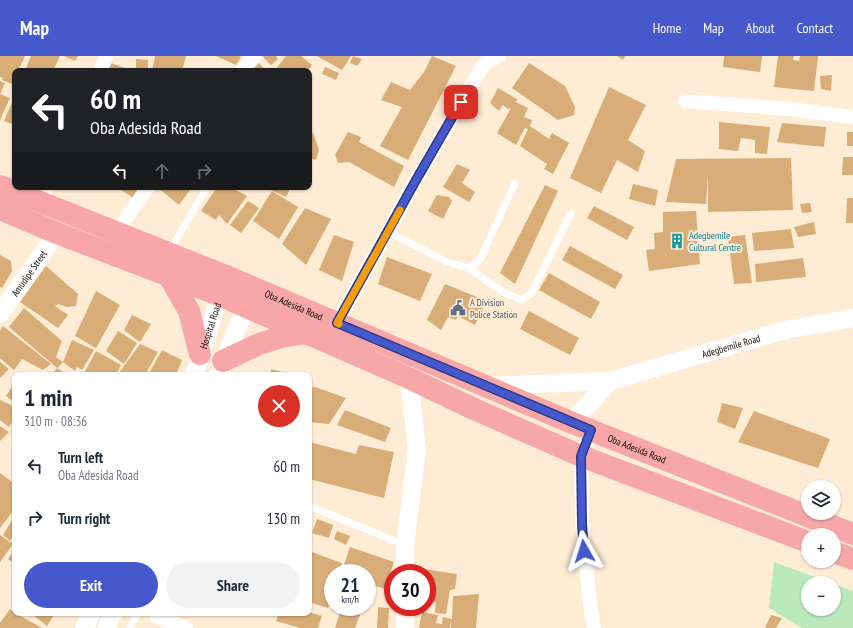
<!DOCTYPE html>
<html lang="en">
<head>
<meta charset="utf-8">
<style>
	body { margin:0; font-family:"PT Sans Narrow",sans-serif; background:#f2f2f3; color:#1f2937; height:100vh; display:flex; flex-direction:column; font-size:15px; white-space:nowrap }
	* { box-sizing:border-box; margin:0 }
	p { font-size:13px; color:#747a83 }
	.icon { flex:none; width:22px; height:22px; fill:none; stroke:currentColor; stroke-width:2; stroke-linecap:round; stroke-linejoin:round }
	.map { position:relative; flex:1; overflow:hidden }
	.sheet { position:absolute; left:12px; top:316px; width:300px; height:244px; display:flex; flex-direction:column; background:#fff; border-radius:8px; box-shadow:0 1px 3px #0004 }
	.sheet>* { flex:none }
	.guide { position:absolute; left:12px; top:12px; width:300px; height:122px; border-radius:8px; box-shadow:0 1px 3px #0004; background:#202124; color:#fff; overflow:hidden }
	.fabs { position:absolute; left:801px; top:424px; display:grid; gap:8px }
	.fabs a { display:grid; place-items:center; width:40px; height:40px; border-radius:50%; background:#fff; box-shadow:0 1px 3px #0004; font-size:20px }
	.speed { position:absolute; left:324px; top:508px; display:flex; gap:8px; font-size:20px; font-weight:700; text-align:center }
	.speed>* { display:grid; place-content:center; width:52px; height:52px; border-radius:50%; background:#fff; box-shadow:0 1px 3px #0004; line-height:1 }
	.speed small { font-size:10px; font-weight:400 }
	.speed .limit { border:6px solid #d22; background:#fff; color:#111 }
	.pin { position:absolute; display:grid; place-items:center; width:34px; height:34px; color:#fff; margin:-17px; border-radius:8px; box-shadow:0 2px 6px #0006 }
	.me { position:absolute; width:44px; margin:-22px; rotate:354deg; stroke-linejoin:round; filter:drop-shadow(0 0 3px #0008) }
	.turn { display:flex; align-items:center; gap:14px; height:84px; padding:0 12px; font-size:18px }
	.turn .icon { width:52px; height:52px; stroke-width:2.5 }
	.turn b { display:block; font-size:28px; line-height:34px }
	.lanes { display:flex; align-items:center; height:38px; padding:0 12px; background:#0003; justify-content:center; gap:20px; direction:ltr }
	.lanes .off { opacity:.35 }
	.round { display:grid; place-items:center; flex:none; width:42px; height:42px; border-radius:21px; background:#f2f2f3 }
	.head { display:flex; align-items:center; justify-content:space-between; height:68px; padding:0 12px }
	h1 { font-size:24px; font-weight:600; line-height:30px }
	.button { display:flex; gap:8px; margin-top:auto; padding:8px 12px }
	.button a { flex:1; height:46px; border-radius:24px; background:#4559cd; color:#fff; font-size:16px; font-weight:600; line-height:46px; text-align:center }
	.button a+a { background:#f2f2f3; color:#1f2937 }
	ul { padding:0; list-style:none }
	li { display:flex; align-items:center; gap:12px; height:52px; padding:0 12px }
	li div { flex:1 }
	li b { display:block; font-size:15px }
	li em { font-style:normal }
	header { display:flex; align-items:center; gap:24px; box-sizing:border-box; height:56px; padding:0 20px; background:#4559cd; color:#fff }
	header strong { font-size:19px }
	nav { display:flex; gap:22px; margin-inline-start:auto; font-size:14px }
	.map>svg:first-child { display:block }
</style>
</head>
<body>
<header>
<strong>Map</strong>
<nav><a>Home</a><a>Map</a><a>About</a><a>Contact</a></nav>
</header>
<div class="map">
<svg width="853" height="572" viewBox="0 0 853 572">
	<rect width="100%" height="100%" fill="#ffecd5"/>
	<path fill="#baeabc" d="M774 506 831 527H808V553H834V528L853 535V572H802L769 552Z"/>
	<path fill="#d8ad78" d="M0 0H25L18 15H15V21L12 28 2 24 3 22 0 21Z
		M31 0H60L53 15H25Z
		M64 0H78L75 5Z
		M155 0H186L182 15H152Z
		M216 0H239L241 1 236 9Z
		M264 0H276L278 3 271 9 263 1Z
		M286 0H301L312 9 308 15H277L275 14Z
		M317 0H351L342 14Z
		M353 0 362 3 357 10 350 7Z
		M432 0 456 10 408 104 380 90 402 51 381 44 391 26 410 34 424 16Z
		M617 0H625L623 4Z
		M724 0H762L760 16 723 11Z
		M778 0H794L793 4 799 5 800 0H818L814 35 774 31Z
		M136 3 148 4V13H136Z
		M111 7 134 15H108Z
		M259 7 265 14 263 15H255L253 13Z
		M529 7 565 30 575 51 574 59 558 64 512 32Z
		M325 11 339 17 336 24 322 18Z
		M832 19 831 35 821 33 820 20Z
		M0 25 5 27 0 38 10 42 0 64Z
		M609 31 646 49 628 84 645 95 638 116 617 104 601 137 570 122Z
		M498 32 517 43 516 46 528 52 524 61 532 64 530 70 549 83 552 77 569 87 553 118 544 113 547 108 520 90 528 73 525 72 516 89 497 77 511 52 508 53 503 49 499 55 490 47Z
		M15 39V69L4 65Z
		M719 66 770 71 767 98 755 97V84L741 82 738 95 719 93Z
		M782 67 826 71 824 91 777 86Z
		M309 73 313 77 319 94 316 104 309 102Z
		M348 76 361 81 359 86 404 110 394 131 349 106 338 107 335 99Z
		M847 76H853V90H847Z
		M843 101H853V119H842Z
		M791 102 793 154 708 156V117L706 148 666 146 676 103Z
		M457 108 470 114 462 127 475 136 469 146 443 131Z
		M633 128 658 134 655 150 629 143Z
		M545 129 558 135 515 228 500 217Z
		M117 131H140L133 142Z
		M157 131H192L179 149Z
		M217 131H237L236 134 247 140 227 168 219 159 216 164 201 155Z
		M265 131H291L286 141Z
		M272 135 298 151 279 183 253 165Z
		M437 139 449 141 452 145 443 163 428 155Z
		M847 142H853V167H846Z
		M248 145 259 152 241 177 230 169Z
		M810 147 812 156 802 157 800 148Z
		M594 150 634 171 627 184 587 162Z
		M305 152 331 163 306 209 282 188Z
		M696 155 700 208 649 215 646 194 655 193 654 177 663 176V156Z
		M814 166 816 178 798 181 794 171Z
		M791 173 794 192 754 195 752 177Z
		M334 179 354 186 342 225 319 214Z
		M745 179 752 227 734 228 728 181Z
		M570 190 623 219 615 233 562 204Z
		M0 199 11 205 12 215 2 232 0 231Z
		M387 201 432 218 420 245 378 228Z
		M803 202 806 221 756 226 755 208Z
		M46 210 78 238 76 250 67 251 58 248 55 250 68 259 58 272 20 246Z
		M549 217 600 246 591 263 539 234Z
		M445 228 487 245 475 269 458 260 456 264 448 261 441 274 427 264Z
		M96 235 120 249 96 292 75 280Z
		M24 252 62 285 56 301 63 306 57 312 9 271Z
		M529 255 579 282 570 299 520 273Z
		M132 259 151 268 140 286 124 274Z
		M3 270 51 308 43 314 22 303 14 314 0 302V275Z
		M118 275 137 287 124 308 106 295Z
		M72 284 94 294 82 314 77 311 75 315 63 306Z
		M140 288 158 296 145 319H120L118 318Z
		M162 294 182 304 176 319H148Z
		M96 295 121 309 116 319H83Z
		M0 306 9 313 0 322Z
		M57 312 68 319H52Z
		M271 313 291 318V319H270Z
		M15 326V347L6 340Z
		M315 331 346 342 329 368 309 366V332Z
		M0 344 15 351V361L9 371 0 364Z
		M722 347 743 352 735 373 717 366Z
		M345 354 391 372 385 386 337 369Z
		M754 355 830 383 818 412 738 386Z
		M0 370 9 376 0 385Z
		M309 386 356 398 359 389 394 396 384 442 309 423Z
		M0 417 15 428V456L13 455 0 472Z
		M317 463 333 469 329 482 312 477Z
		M12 464 15 467V477L10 485 3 479Z
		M337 475 350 480 346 489 334 483Z
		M0 479 13 488 0 506Z
		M350 491 394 506 385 533 370 528 367 537V517H354L355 512 344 509Z
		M15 494V508L8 503Z
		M309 495 342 507 339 517H333V535L328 552 309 546Z
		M423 513 457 518 455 533 450 534 446 558 435 557 436 546 427 545V517H422Z
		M479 538 476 572H451V565L450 572H419L422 556 438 559 436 567 442 568 443 561 452 563 453 540Z
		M342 551H363L355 572H335Z
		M378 551 389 552 388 572H377Z
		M10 553 15 557 42 572H0V567Z
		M309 556 322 560 318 572H300L276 565 279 557H309Z
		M31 557H55L47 570Z
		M771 559 782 562 776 572H765Z"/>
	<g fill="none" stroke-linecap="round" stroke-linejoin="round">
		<path stroke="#fff" stroke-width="7" d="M388 176 447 206 468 212 480 204 515 127
			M169 196 207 131
			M468 212 503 236 521 244 531 238 571 157
			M309 450 405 489
			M130 572 138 557"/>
		<path stroke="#fff" stroke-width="14" d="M100 15 107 0
			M242 15 255 0
			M685 45 789 53 853 61
			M40 147 47 131
			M116 177 148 131
			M337 267 416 124 469 33 485 7 499 0
			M591 374 581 400 582 468 590 548 594 572
			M157 561 186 572"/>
		<g stroke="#fff" stroke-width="18">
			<path id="s1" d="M0 258 57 177"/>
			<path id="s2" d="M194 319 224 227"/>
			<path d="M218 319 251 238"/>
			<path id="s3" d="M488 330 610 325 785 274 853 262"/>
			<path d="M570 366 592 345 610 325"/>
			<path d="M405 517V489L417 394 409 322"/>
			<path d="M405 551V572"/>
			<path d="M84 572 92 557"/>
			<path d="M106 572 113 557"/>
		</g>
		<g stroke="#f7a7a8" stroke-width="22">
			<path id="s4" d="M0 130 226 220 570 366 853 478"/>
			<path d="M0 153 57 177 219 239 409 322 474 353 581 400 808 486"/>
			<path d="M169 220 189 255 200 298"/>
			<path d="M223 305 259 288 281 281 307 277"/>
			<path d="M834 496 853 503"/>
		</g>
	</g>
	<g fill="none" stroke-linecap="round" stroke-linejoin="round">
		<g stroke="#2d3a85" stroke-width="10">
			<path id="route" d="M461 46 416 124 337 267 591 374 581 400 582 468 584 495"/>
		</g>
		<use href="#route" stroke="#4559cd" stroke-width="7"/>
		<path stroke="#f59e0b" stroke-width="7" d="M339 268 337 267 400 154"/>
	</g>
	<defs>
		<g id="building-bare" transform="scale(1.2)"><path d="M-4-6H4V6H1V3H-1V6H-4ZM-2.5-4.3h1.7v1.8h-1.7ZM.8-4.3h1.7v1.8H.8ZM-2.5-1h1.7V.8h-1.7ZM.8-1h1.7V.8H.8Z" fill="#0f9aa8" stroke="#ffecd5" stroke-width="2.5" paint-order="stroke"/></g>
		<g id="civic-bare" transform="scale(1.2)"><path d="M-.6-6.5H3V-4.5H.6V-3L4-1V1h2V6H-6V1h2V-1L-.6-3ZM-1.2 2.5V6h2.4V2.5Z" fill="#5c6f8a" stroke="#ffecd5" stroke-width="2.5" paint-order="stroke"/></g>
	</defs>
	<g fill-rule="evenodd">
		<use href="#building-bare" x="677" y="185"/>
		<use href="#civic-bare" x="458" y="252"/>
	</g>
	<g text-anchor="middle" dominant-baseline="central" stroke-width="4" stroke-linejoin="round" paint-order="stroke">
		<g font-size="10" fill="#0d838f" stroke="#ffecd5" text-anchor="start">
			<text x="689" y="179">Adegbemile<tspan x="689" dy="12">Cultural Centre</tspan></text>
		</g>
		<g font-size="10" fill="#130c04" stroke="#ffecd5">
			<text stroke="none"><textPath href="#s1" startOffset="50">Amudipe Street</textPath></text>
			<text stroke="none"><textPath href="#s4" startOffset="317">Oba Adesida Road</textPath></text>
			<text stroke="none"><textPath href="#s2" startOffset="52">Hospital Road</textPath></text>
			<text stroke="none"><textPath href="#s3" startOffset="248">Adegbemile Road</textPath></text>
			<text stroke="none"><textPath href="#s4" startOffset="689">Oba Adesida Road</textPath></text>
		</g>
		<g font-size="10" fill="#4e5e75" stroke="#ffecd5" text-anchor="start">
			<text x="470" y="246">A Division<tspan x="470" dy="12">Police Station</tspan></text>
		</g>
	</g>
</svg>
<div class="fabs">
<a><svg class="icon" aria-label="layers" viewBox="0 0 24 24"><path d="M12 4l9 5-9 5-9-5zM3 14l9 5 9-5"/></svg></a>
<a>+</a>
<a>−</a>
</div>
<div class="speed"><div>21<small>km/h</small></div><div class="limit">30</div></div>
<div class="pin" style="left:461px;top:46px;background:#d93025"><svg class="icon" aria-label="arrive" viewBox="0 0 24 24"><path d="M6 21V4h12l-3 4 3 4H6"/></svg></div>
<svg class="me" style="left:584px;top:495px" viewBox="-20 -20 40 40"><path d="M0-17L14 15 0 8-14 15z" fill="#4559cd" stroke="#fff" stroke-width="4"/></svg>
<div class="guide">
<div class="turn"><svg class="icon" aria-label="left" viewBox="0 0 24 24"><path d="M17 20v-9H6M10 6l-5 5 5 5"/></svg><div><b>60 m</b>Oba Adesida Road</div></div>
<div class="lanes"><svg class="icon" aria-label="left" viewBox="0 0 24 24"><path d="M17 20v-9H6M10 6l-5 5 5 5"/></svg><svg class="icon off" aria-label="ahead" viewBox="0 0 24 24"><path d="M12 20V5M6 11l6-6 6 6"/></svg><svg class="icon off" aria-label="right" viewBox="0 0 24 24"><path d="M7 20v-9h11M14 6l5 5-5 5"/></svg></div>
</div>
<section class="sheet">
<div class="head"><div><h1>1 min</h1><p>310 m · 08:36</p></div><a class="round" style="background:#d93025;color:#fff"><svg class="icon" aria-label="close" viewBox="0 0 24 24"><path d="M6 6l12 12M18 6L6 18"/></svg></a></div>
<ul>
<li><svg class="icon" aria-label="left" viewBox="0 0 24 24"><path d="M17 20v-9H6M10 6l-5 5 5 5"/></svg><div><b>Turn left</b><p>Oba Adesida Road</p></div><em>60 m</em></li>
<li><svg class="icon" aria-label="right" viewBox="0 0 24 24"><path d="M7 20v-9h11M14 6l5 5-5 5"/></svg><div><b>Turn right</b></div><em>130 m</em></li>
</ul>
<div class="button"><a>Exit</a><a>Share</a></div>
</section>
</div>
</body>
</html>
